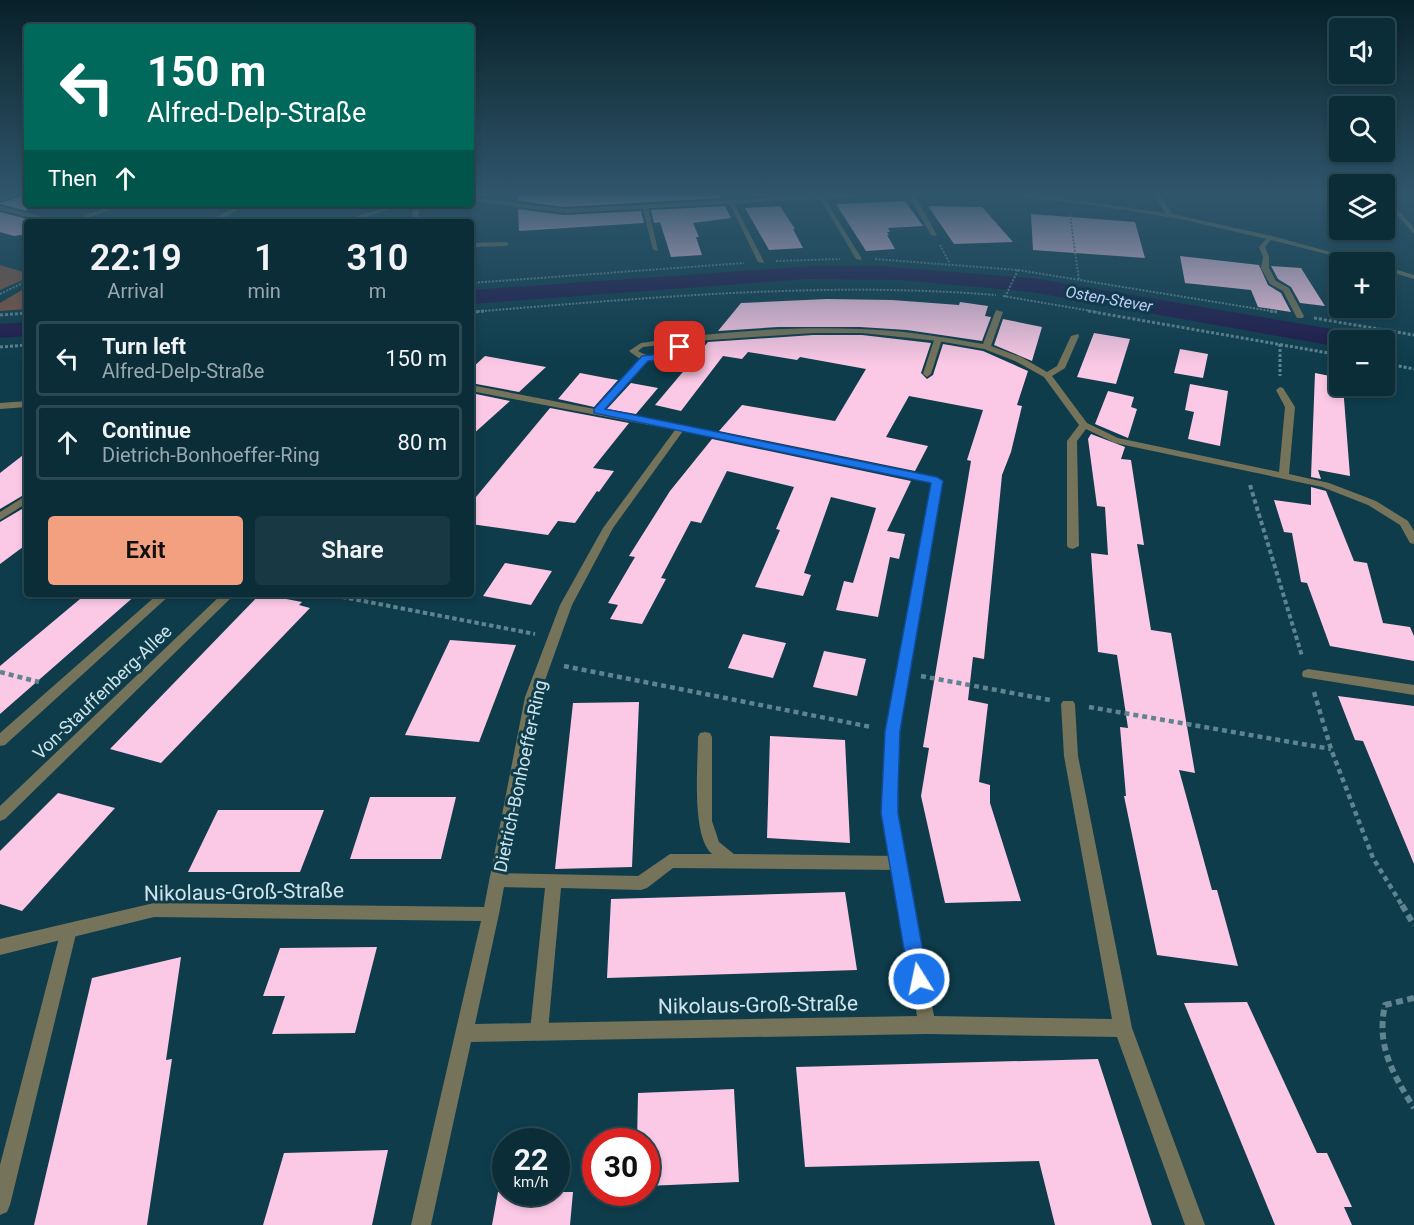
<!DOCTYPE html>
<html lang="en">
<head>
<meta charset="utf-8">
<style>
	body { margin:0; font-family:Roboto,sans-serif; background:#183943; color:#f1f3f6; height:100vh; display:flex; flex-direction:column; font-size:22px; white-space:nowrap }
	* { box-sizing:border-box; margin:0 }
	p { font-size:20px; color:#99a8ae }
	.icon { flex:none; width:33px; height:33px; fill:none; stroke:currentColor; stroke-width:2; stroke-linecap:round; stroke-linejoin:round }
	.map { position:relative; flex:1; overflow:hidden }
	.panel { position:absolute; left:24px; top:219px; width:450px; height:378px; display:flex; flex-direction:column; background:#0a2d38; border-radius:6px; box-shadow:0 3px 9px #0003,0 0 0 2px #2a4953 }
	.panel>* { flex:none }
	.banner { position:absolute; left:24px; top:24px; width:450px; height:183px; border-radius:6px; box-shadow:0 3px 9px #0003,0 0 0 2px #2a4953; background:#00695c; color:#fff; overflow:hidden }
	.controls { position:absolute; left:1329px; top:18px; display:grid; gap:12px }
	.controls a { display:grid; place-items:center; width:66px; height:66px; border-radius:6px; background:#0a2d38; box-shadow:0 3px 9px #0003,0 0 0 2px #2a4953; font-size:30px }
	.speed { position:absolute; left:492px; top:1128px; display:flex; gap:12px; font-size:30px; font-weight:700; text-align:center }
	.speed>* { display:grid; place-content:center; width:78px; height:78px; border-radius:50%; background:#0a2d38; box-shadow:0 3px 9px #0003,0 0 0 2px #2a4953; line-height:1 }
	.speed small { font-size:15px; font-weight:400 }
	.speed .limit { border:9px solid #d22; background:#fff; color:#111 }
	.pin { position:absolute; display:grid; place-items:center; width:51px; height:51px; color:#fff; margin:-26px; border-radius:12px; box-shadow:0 3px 9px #0006 }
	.me { position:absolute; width:66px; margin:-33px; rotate:350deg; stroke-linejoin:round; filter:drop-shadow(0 0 4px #0008) }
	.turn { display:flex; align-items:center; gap:21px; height:126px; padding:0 24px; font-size:27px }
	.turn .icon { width:78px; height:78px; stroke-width:2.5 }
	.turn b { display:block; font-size:42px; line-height:51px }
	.then { display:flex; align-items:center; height:57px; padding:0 24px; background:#0003; gap:12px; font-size:22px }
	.eta { display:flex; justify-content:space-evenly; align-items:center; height:102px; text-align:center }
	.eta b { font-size:36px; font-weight:600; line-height:42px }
	.action { display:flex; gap:12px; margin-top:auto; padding:12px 24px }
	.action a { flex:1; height:69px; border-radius:6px; background:#f2a07f; color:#111; font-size:24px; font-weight:600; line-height:69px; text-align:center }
	.action a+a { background:#183943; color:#f1f3f6 }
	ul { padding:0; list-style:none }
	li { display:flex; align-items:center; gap:18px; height:75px; margin:0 12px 9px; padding:0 12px; border:3px solid #2a4953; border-radius:6px }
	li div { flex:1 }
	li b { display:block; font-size:22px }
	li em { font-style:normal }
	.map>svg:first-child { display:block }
</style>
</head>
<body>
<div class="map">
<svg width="1414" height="1225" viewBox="0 0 1414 1225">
	<rect width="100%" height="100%" fill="#0e3c4b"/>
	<path fill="#835440" d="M0 265 27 273V278L0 290Z
		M27 287V309L0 311V303Z"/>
	<path fill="#201b4b" d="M814 266H879L1032 278 1350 332 1376 340H1340L1339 347 1031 292 900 280 806 279 471 304V290Z
		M27 322V336L0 338V324Z"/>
	<path fill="#fbc8e5" d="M518 194H719L721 198 564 207 518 201Z
		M27 195V211L0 204V203Z
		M905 201 923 226 888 228 890 232H887L889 235H887L895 249 866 251 836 204Z
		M725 206 731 218 693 223 699 237H696L702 255 671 257 660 222 654 223 651 210Z
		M780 206 795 229H793L803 248 769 250 745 208Z
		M928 206 982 207 1013 242 954 244Z
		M518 209 564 215 641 211 644 223 519 231Z
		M0 212 27 219V234L14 236 0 232Z
		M1031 214 1135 222 1145 258 1033 250Z
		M1180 256 1259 265 1268 285 1281 293 1291 312 1258 307 1251 290 1185 283Z
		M1271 266 1301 268 1325 306 1300 303 1291 287 1278 279Z
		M827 299 892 300 959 305 960 302 988 306 985 316 991 317 982 341 907 330 860 327H778L718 331 741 303Z
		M1003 319 1042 327 1032 361 994 345Z
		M1094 333 1130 339 1116 384 1077 377Z
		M813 335H862L931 343 921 373 927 379 933 375 943 344 983 351 1028 371 1017 405 1022 406 1011 452 1002 475 984 659 973 657 968 700 988 704 979 782 990 785V803L1021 901 945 903 921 796 929 748 923 747 971 461 967 460 983 410 909 396 886 437 928 446 915 471 719 431 742 405 835 421 866 369 800 357 797 360 748 352 742 359 723 356 681 411 655 405 708 342Z
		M1180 349 1208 354 1203 378 1174 373Z
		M485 356 546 367 519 392 471 383V369Z
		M580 373 606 378 618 380 594 407 558 399Z
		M1315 373 1340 378V386H1343L1350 476 1318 470 1321 479 1311 477Z
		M631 383 658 388 636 414 607 409Z
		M1190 384 1228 391 1220 446 1188 439 1194 412 1185 410Z
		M1108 391 1134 397 1131 407 1137 409 1128 438 1095 424Z
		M471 393 510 401 471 436Z
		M550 408 629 423 593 468 614 471 599 492 597 491 575 523 558 521 548 535 471 524V503Z
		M1091 434 1125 447 1121 459 1131 460 1144 545 1137 544 1151 630 1171 633 1195 773 1179 770 1212 890H1217L1238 966 1157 955 1124 796H1126L1120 727 1128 728 1117 655 1098 652 1091 553 1108 555 1105 507 1097 506 1088 439Z
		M712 439 911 481 887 531 905 534 899 559 890 557 878 617 836 610 844 581 853 583 876 508 831 497 804 573 811 575 803 596 755 587 780 530 776 529 794 487 727 471 701 523 691 521 661 578 666 579 642 624 610 619 618 605 608 603 635 557 629 556 670 491Z
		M27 452V493L0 509V473Z
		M1311 487 1326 491 1354 561 1367 563 1383 623 1410 627 1414 636V661L1330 646 1307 583 1301 582 1292 533 1284 532 1274 500 1311 505Z
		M27 506V544L0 564V522Z
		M505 563 552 571 531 605 483 596Z
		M86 594H137L0 714V666Z
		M260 594 302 602 299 605 310 608 161 763 110 749Z
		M743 634 786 643 773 678 728 668Z
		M450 640 516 645 479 742 405 735Z
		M824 651 866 659 857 696 813 687Z
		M1338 696 1414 706V864L1363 741 1355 740Z
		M639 702 632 867 555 869 573 703Z
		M770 736 845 740 850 843 767 838Z
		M58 793 115 808 22 911 0 904V851Z
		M370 797H456L441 859H350Z
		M218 810H324L300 872H188Z
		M845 892 857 970 607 978 611 899Z
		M377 947 355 1033 272 1034 285 996H263L280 948Z
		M181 957 166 1060 172 1059 147 1225H34L92 978Z
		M1247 1002 1317 1153H1327L1352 1207H1344L1352 1225H1275L1184 1003Z
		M1098 1059 1152 1225H1055L1039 1161 805 1167 796 1067Z
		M734 1089 739 1182 646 1186V1142H637L638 1093Z
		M388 1150 372 1225H263L284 1153Z
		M498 1192H573L570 1225H492Z"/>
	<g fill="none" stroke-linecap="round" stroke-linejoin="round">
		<path stroke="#5f838f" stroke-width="2" stroke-dasharray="2 1.5" stroke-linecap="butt" d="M1402 194 1414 195
			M1070 215 1079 280
			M940 245 949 262
			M875 259 1018 270 1277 312
			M776 261 840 259
			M471 283 744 263
			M0 294 27 281
			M1003 296 1097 312
			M1005 297 1018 270
			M471 312C646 298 820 281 996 295"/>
		<path stroke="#5f838f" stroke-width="3" stroke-dasharray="3 2" stroke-linecap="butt" d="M1088 311 1340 355
			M1270 311 1277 312
			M471 312 485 311
			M0 315 27 313
			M1314 318 1414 335
			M1280 344V376
			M0 347 27 345
			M1384 363 1414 369"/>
		<path stroke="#5f838f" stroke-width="4" stroke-dasharray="4.5 3" stroke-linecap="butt" d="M1250 485 1302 656
			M327 594 535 634"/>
		<path stroke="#5f838f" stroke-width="4.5" stroke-dasharray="5 4" stroke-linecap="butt" d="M564 666 871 727
			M0 672 39 682
			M921 676 1050 700
			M1314 692 1331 749 1373 858 1403 907
			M1089 707 1331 749"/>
		<path stroke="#5f838f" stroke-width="6" stroke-dasharray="7 4.5" stroke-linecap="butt" d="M1402 905 1414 925
			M1414 998 1385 1005C1376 1046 1393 1074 1414 1108"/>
		<path fill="#757359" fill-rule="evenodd" d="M908 194H914L937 235 936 236 931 235Z
			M818 195 823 196 862 259 861 260 856 259Z
			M728 200 733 201 764 262 763 263 758 262Z
			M240 204H248L216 222H208Z
			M645 204 648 206 658 251 653 250 642 206Z
			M1270 235 1273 237 1265 247 1269 257V268L1276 281 1289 288 1304 316 1303 318H1297L1283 291 1270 284 1261 268 1263 257 1259 247Z
			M935 337 942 339 931 374 927 377 923 374Z
			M1308 669 1414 685V695L1303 677 1302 674 1303 671Z
			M705 732 710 733 712 737V821L719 842 734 854 898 856 904 858 906 863 904 868 898 870 673 868 647 888 641 890 561 888 548 1031 545 1037 539 1040 533 1037 530 1031 545 888 498 887 492 885 490 880 492 875 498 873 638 876 670 854H712C691 836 698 765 698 737L700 733Z
			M69 923 75 925 77 930 10 1205 7 1212 0 1215V1165L61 930 63 925Z"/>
		<path fill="#757359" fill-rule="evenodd" d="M12 194H20L0 201V197Z
			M846 194H874L871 196 564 213 471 201V197L564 209Z
			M989 194 1039 195 1165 213 1154 194H1160L1172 214 1272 236 1367 262H1358L1271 240 1180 219 1087 204Z
			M1384 194 1414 228V234L1384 200Z
			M116 204H125L77 222H68Z
			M396 204H406L349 222H339Z
			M414 204H420L417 222H411Z
			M0 206 58 221 59 222H48L0 210Z
			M471 243 506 242 509 244 506 246 471 247Z
			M1384 266 1414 275V279L1384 270Z
			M996 310 1003 312 991 346 1021 357 1047 372 1057 366 1071 336 1078 334 1079 336 1065 368 1052 376 1087 423 1118 438 1279 472 1285 407 1276 390 1280 387 1283 388 1295 407 1289 474 1329 483 1376 501 1408 521 1414 531V544L1410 543 1400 525 1368 505 1322 487 1115 443 1086 429 1077 441 1079 546 1073 549 1069 548 1067 546V441L1079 425 1044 377 1015 361 984 349 938 341 862 333H813L696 341 667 358 648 361 603 410 941 479 942 481 899 731 896 813 934 1016 1112 1019 1064 756 1061 704 1063 701H1073L1075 704 1078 756 1132 1028 1205 1225H1185L1117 1037 927 1034 471 1042 431 1225H411L481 921 154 917 0 955V939L154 903 484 907 525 697 560 605 603 528 675 430 471 391V385L595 409 640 359 629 351 641 343C713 332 788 326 860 329 901 330 943 337 983 344ZM683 342C669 351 654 362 638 351L643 347ZM683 431 932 483 885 731 882 813 917 1016 475 1024 499 914 539 697 572 605 613 528Z
			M27 401V407L0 409V403Z
			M27 495V503L0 520V512Z
			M158 594H171L5 745 0 746V733Z
			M222 594H235L5 819 0 821V806Z"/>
	</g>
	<linearGradient id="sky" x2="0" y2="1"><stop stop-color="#082129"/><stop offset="0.53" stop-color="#30566c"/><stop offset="1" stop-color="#30566c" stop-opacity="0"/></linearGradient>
	<rect width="1414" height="365" fill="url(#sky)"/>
	<path fill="#1a73e8" stroke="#114b97" stroke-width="1.5" d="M680 344 685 347 684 349 668 359 648 361 605 409 937 477 943 481 900 731 898 792V813L928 979 926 985 919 988 912 985 909 979 881 813 885 731 931 483 594 413V409L642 356 662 354Z"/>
	<g text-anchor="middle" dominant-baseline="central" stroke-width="6" stroke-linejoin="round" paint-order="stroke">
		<g font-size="16" font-style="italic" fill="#c8cafc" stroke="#0e3c4b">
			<text transform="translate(1109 299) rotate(10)">Osten-Stever</text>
		</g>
		<g font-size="18" fill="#cee4ed" stroke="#0e3c4b">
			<text transform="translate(102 692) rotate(-44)">Von-Stauffenberg-Allee</text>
			<text transform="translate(520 776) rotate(-78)">Dietrich-Bonhoeffer-Ring</text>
		</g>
		<g font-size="21" fill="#cee4ed" stroke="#0e3c4b">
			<text transform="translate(244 892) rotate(-1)">Nikolaus-Groß-Straße</text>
			<text transform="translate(758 1005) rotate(-1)">Nikolaus-Groß-Straße</text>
		</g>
	</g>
</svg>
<div class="controls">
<a><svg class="icon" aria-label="sound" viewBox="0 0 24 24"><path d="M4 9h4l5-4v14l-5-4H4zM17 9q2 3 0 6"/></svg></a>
<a><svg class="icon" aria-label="search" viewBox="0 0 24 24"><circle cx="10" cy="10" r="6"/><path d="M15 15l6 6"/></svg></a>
<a><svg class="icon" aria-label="layers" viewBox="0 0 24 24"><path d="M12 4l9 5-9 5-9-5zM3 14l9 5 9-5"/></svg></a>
<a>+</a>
<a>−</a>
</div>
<div class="speed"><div>22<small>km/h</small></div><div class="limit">30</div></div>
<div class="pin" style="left:680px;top:347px;background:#d93025"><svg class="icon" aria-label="arrive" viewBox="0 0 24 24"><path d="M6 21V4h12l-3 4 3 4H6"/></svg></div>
<svg class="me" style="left:919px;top:979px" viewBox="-20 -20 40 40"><circle r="17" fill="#1a73e8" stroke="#fff" stroke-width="3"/><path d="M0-11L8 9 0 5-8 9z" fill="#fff"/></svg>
<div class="banner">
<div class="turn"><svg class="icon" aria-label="left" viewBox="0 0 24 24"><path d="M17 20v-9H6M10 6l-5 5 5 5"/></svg><div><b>150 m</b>Alfred-Delp-Straße</div></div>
<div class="then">Then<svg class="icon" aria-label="ahead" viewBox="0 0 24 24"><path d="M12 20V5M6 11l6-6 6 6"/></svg></div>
</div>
<section class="panel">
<div class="eta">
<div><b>22:19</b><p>Arrival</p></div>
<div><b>1</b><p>min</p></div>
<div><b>310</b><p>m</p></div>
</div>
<ul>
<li><svg class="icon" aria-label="left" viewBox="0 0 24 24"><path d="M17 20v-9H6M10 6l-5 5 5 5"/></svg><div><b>Turn left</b><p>Alfred-Delp-Straße</p></div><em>150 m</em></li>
<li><svg class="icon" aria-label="ahead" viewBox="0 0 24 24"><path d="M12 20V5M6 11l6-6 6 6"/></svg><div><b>Continue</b><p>Dietrich-Bonhoeffer-Ring</p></div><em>80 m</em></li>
</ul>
<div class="action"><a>Exit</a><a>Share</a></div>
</section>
</div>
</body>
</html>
